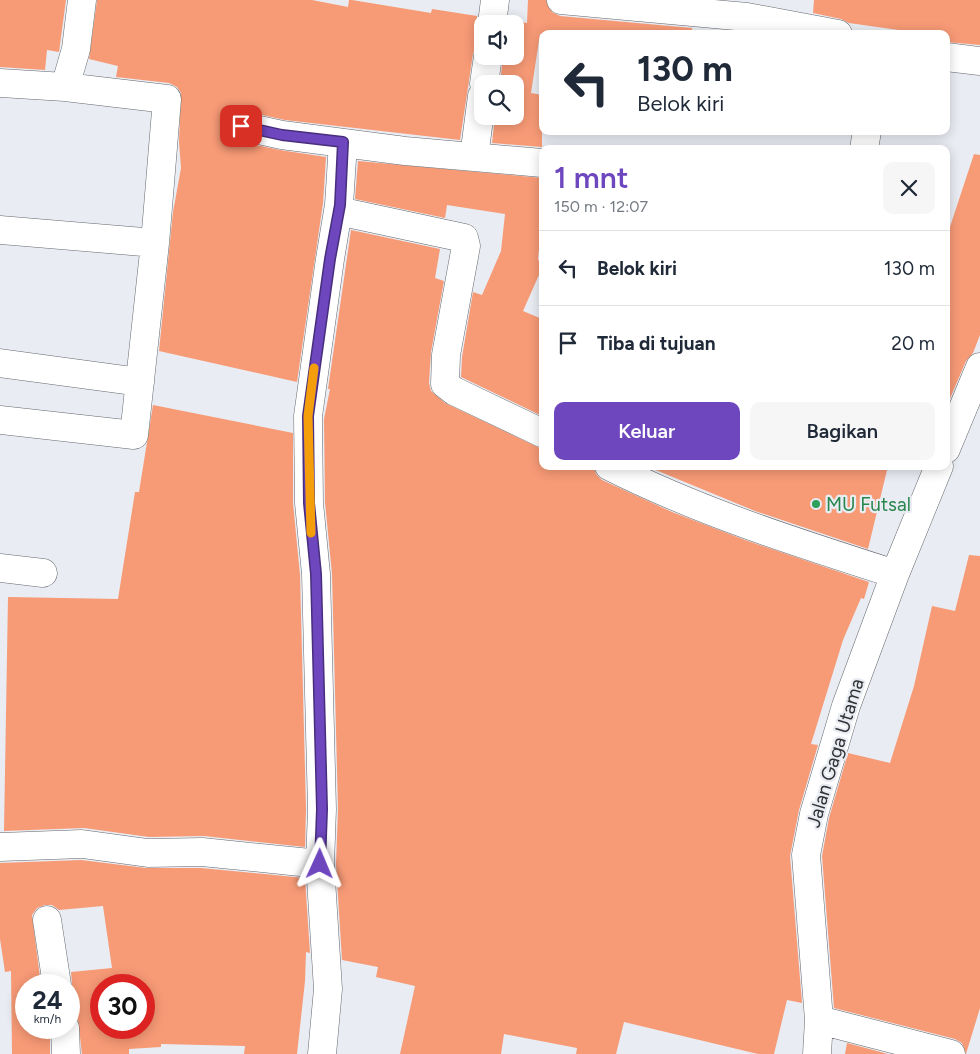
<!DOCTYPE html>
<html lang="id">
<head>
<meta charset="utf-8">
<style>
	body { margin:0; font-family:Figtree,sans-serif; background:#f6f6f7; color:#1f2937; height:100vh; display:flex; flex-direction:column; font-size:19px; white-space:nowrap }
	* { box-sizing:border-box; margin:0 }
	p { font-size:16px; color:#747a83 }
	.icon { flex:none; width:28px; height:28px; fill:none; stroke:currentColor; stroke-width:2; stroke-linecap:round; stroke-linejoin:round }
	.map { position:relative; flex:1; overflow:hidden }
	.drawer { position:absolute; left:539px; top:145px; width:411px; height:325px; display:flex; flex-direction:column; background:#fff; border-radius:10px; box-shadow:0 2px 12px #0003 }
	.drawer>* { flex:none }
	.guide { position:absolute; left:539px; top:30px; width:411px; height:105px; border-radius:10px; box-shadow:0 2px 12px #0003; background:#fff; color:#1f2937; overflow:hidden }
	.tools { position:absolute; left:474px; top:15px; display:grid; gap:10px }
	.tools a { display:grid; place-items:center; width:50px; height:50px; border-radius:10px; background:#fff; box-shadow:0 2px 12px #0003; font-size:25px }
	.speed { position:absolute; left:15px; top:974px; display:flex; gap:10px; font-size:25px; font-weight:700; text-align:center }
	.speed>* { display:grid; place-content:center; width:65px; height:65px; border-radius:50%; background:#fff; box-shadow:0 2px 12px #0003; line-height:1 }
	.speed small { font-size:12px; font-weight:400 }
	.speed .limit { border:8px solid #d22; background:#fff; color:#111 }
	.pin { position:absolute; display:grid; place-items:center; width:42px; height:42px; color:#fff; margin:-21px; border-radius:10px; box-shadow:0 2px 8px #0006 }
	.me { position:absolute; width:55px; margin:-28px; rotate:1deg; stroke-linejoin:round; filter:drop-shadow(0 0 4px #0008) }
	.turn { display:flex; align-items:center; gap:18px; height:105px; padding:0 15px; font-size:22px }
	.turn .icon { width:65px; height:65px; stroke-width:2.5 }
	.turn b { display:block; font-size:35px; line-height:42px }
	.round { display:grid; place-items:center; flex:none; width:52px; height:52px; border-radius:10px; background:#f6f6f7 }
	.headline { display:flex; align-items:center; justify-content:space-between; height:85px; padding:0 15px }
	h1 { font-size:30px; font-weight:600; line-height:38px; color:#6e46be }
	.cta { display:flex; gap:10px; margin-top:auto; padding:10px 15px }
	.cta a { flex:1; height:58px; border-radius:10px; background:#6e46be; color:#fff; font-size:20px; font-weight:600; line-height:58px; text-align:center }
	.cta a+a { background:#f6f6f7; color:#1f2937 }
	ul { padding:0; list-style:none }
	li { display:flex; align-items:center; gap:15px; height:75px; padding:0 15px; border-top:1px solid #e0e1e3 }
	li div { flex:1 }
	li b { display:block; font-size:19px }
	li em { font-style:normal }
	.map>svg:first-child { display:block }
</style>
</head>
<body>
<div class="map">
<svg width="980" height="1054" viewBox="0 0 980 1054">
	<rect width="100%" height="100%" fill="#e9ecf2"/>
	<path fill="#f79a76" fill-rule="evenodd" d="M0 0H66L59 52 47 50 45 70 0 67Z
		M97 0H312L348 7 349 0H352L431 13 432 9 477 16V30L482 36V41L476 46 473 54 460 140 285 120 244 111H236L229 116 226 122V131L231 138 238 141 280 150 326 157 323 203 297 382 159 351 173 212 181 168 179 142 181 93 177 87 169 83 116 77 118 66 89 59Z
		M528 0H546L552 12 560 16 692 28V34H540L531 93 542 95V147L492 143 495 116H515V84H500L503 56H515V24H508V20L527 23Z
		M814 0H980V45L946 42V34H927L849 23 841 19 813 13Z
		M974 154 980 155V335L973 353 966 361 946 408V239Z
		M358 161 542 178V218L538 260 542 262V268L523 311 542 319V408L540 415 461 377 462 357 473 292 482 295 501 251 505 214 447 205 445 218 355 199Z
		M351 230 440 249 435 278 444 281 431 352 429 383 431 391 445 403 542 449V466H594L596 474 602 480 672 512 745 540 869 582 864 599 861 598 843 640 811 744 818 745 799 810 790 856 802 1003 787 1000 774 1054H758L624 1022 616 1054H576L577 1048 504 1034 501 1054H400L415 986 376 977 378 967 342 960 336 864 338 809 332 574 325 502 324 419 330 389H328Z
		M153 405 293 433V503L300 575 306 809 305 847 204 836 149 837 84 828 4 831 8 597 118 599 135 492H139Z
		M646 466H888L868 549 755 511Z
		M969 555 980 556V1008L966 1054 962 1043 955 1039 834 1008 822 856 829 818 848 753 890 763 914 686 932 606 955 611Z
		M81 860 146 868H201L305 878 310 953 306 952 305 981 297 1054H244L245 1046 161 1044V1047L129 1049V1054H82L78 1020 69 1013V995L72 983 71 972 112 968 103 906 59 910 52 905H45L37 908 32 915 41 985H26V1028H50V1054H12L11 971 5 972 0 939V863ZM101 985H144V1028H101Z
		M847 1043 888 1054H845Z"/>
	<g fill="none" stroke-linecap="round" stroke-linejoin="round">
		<g stroke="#65686d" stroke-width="29">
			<path id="minor" d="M561 0 747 17 838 34
				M492 24 495 0
				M946 57 980 61
				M0 83 65 87 167 99 155 243 0 230
				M484 84 488 56
				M65 87 76 49 82 0
				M241 126 282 135 405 151 542 163
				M864 149 867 131
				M474 157 482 96
				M338 211 464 238 466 246 446 355 445 384 454 391 542 433
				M0 363 140 382
				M0 420 134 435 155 243
				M946 449 980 367
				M609 466C700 512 798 543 895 574
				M0 568 43 573
				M0 847 82 844 148 853 202 852 320 864
				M47 920 57 985
				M819 1020 951 1054
				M65 1028 66 1054
				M322 1054 328 989 320 864 322 809 316 574 309 503 308 416 330 259 339 205 343 143
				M817 1054 819 1020 806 855 814 814 846 706 895 574 939 466"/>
		</g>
		<use href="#minor" stroke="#fff" stroke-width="28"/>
	</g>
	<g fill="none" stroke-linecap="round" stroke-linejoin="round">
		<g stroke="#482e7c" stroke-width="12">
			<path id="route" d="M241 126 282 135 343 142 340 205 330 259 308 416 309 503 316 574 322 809 320 864"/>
		</g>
		<use href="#route" stroke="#6e46be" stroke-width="9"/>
		<path stroke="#f59e0b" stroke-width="9" d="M311 533 308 416 314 368"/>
	</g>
	<circle fill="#2e9e5b" stroke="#e9ecf2" stroke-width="2" cx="816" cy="504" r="5"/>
	<g text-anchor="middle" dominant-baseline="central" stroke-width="4.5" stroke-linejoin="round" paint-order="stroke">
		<g font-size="19" fill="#27864d" stroke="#e9ecf2" text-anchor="start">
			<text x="826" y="504">MU Futsal</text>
		</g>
		<g font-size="19" fill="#323335" stroke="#e9ecf2">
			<text transform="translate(835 753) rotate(-73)">Jalan Gaga Utama</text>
		</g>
	</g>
</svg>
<div class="tools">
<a><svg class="icon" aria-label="sound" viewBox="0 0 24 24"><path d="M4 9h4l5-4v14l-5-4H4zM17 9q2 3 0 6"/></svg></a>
<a><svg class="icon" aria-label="search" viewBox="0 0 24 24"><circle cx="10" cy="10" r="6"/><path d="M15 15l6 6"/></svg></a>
</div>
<div class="speed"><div>24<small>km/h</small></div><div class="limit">30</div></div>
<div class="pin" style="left:241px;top:126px;background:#d93025"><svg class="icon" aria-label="arrive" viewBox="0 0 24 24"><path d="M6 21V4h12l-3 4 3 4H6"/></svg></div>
<svg class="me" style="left:320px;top:864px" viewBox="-20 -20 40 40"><path d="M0-17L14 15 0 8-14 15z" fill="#6e46be" stroke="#fff" stroke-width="4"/></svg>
<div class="guide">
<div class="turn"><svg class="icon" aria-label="left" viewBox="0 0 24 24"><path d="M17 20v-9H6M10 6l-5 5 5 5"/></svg><div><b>130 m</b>Belok kiri</div></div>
</div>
<section class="drawer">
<div class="headline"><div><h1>1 mnt</h1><p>150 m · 12:07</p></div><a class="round"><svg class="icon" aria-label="close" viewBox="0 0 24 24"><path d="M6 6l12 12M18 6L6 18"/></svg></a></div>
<ul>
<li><svg class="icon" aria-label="left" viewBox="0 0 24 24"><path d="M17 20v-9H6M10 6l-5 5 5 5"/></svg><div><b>Belok kiri</b></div><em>130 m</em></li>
<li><svg class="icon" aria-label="arrive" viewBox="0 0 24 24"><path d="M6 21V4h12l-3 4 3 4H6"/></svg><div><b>Tiba di tujuan</b></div><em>20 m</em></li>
</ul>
<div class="cta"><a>Keluar</a><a>Bagikan</a></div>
</section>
</div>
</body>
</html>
